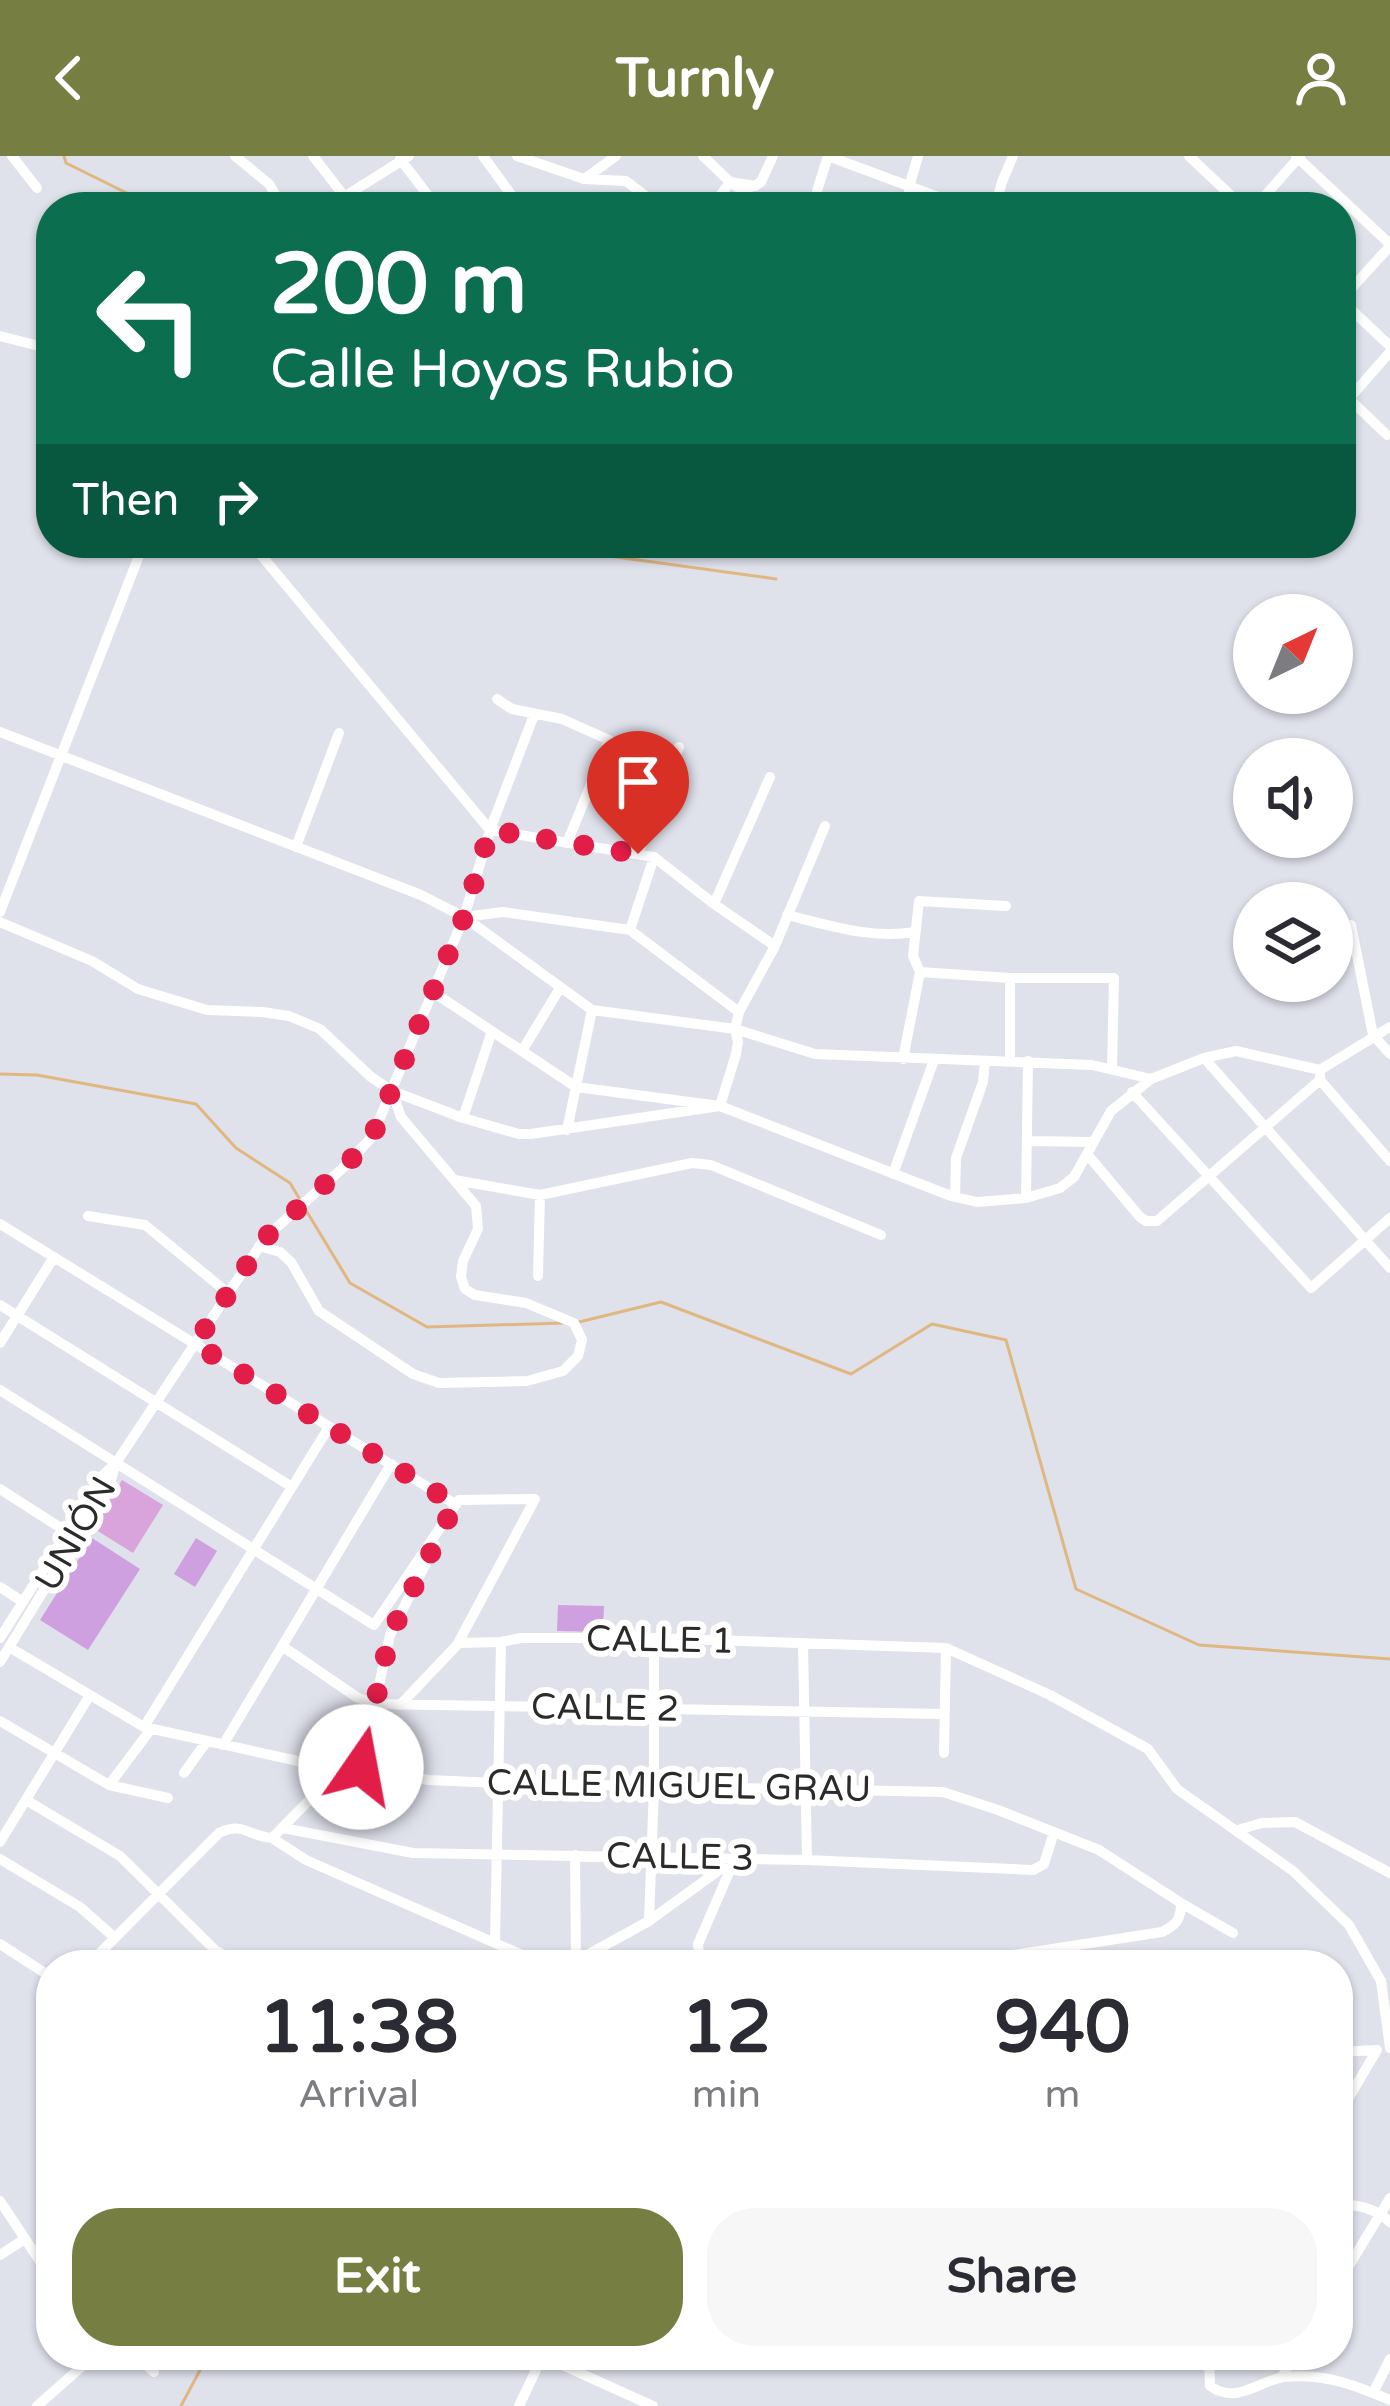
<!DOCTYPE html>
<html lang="en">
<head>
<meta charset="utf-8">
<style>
	body { margin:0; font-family:"Varela Round",sans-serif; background:#f7f7f7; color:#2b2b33; height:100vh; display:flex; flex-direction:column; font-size:45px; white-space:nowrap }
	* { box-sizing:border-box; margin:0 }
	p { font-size:39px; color:#7c7c81 }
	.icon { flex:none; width:66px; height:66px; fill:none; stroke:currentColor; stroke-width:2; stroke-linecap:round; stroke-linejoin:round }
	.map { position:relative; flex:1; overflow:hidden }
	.side { position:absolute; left:36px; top:1794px; width:1317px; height:420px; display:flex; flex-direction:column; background:#fff; border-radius:48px; box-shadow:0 3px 9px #0004 }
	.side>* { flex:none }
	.hud { position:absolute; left:36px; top:36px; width:1320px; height:366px; border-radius:48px; box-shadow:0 3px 9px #0004; background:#0b6e4f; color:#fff; overflow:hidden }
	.needle { width:78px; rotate:43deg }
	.tools { position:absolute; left:1233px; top:438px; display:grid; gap:24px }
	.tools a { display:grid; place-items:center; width:120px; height:120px; border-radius:50%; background:#fff; box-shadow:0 3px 9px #0004; font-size:60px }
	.pin { position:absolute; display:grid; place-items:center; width:102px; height:102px; color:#fff; margin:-123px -51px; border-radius:50% 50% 50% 0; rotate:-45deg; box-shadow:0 0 12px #0007 }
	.pin .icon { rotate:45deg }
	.me { position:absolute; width:132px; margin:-66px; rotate:12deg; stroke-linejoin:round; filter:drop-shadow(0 0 9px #0008) }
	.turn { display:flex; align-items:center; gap:42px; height:252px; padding:0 36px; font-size:54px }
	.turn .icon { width:156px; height:156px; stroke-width:2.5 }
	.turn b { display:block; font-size:84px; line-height:102px }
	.then { display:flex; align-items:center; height:114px; padding:0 36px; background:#0003; gap:24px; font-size:45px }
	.eta { display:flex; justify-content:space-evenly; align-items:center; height:204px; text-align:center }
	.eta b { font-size:72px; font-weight:700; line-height:84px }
	.primary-button { display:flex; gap:24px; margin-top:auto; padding:24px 36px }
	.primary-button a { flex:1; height:138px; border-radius:48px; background:#767e42; color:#fff; font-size:48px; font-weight:700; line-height:138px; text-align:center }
	.primary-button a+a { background:#f7f7f7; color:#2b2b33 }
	header { display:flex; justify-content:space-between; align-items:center; height:156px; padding:0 36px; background:#767e42; color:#fff; font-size:54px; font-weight:700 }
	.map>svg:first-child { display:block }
</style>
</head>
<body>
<header><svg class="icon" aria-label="back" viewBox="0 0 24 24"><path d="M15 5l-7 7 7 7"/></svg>Turnly<svg class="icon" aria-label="person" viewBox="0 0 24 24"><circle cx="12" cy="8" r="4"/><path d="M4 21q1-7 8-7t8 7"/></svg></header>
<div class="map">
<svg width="1390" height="2250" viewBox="0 0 1390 2250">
	<rect width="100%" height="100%" fill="#dfe1eb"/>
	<path fill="#d9a3db" d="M122 1324 163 1349 133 1397 93 1372Z"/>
	<path fill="#cfa0e0" d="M92 1382 140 1413 88 1494 40 1464Z
		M196 1382 217 1395 195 1431 174 1418Z
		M558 1449 604 1450 603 1476 557 1475Z"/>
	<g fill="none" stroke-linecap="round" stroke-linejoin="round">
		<path stroke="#e0b780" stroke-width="3" d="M64 0 66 7 155 51
			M564 387 565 394 776 423
			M0 918 37 919 196 948 236 992 290 1027 299 1042
			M304 1051 350 1127 427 1171 564 1167
			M579 1166 661 1146 851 1218 932 1168 1006 1184 1076 1433 1199 1489 1390 1503
			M181 2250 208 2199"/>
		<path stroke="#fff" stroke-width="10" d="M12 0 37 32
			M235 0 269 28 283 51
			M313 0 344 40
			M483 0 520 51
			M517 0 584 23 626 25 660 51
			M703 0 730 26 767 51
			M1189 0 1243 51
			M1296 0 1390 88
			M400 3 437 51
			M587 21 616 0
			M1136 46 1142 51
			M328 51 409 0
			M712 51 730 26 755 30 761 26 773 0
			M816 51 817 35 828 0 965 51
			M909 51V31L918 0
			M995 51 1002 26 1013 0
			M1255 51 1300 0
			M1390 90 1341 144 1390 190
			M0 180 51 193
			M1341 235 1387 279
			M1341 252 1390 196
			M251 387 490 674 654 701 714 748 775 790
			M497 543 512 553 562 563 609 584 567 687
			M0 576 421 739 464 761 592 854 735 873 815 898 1092 909 1151 923
			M296 691 339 577
			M638 698 679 591
			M714 748 770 621
			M0 756 144 387
			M787 759C831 770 870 783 915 776
			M464 761 503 756 630 774 739 856
			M0 766 92 805 138 833 207 854 262 856 289 860 320 873 371 921 392 935 463 962 519 978H531L720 950 951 1040 977 1046 1026 1042 1060 1032 1074 1021 1111 955 1151 923 1204 902 1236 895 1320 914 1390 871
			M1351 769 1373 879 1390 898
			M630 774 654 701
			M920 816 1010 822H1114L1112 913
			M1010 822V905
			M433 836 576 931 720 950 736 898 738 886 735 873 739 856 775 790 825 670
			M522 895 560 832
			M1204 902 1390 1112
			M903 903 920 816 913 800 919 745 1006 750
			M1320 918V924L1390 1005
			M1132 936 1311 1132 1390 1062
			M463 962 492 875
			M567 974 592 854
			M1027 985 1094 986
			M1087 998 1140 1061 1146 1065H1157L1320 924
			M893 1018 934 904
			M455 1024 540 1039 692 1007 711 1009 881 1079
			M955 1041 956 1002 983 926 985 905
			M1026 1042 1028 905
			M88 1060 145 1069 228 1137
			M0 1068 455 1348
			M259 1090 280 1096 291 1106 319 1155 413 1218 439 1227 527 1225 563 1215 578 1200 582 1184 574 1167 526 1147 475 1139 465 1133 461 1121 463 1105 478 1073 476 1050 401 961 392 935
			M538 1120 540 1039
			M0 1149 292 1331
			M0 1187 54 1101
			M0 1234 374 1469 459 1344 535 1343 457 1489
			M0 1333 67 1376
			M0 1431 23 1446
			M0 1482 103 1319 116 1307 265 1082 344 1011 372 981 464 761 490 674 534 559
			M803 1487 807 1704
			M282 1490 358 1542 375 1548 944 1558
			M9 1491 144 1571 339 1614 361 1611 428 1624 498 1627 943 1636 998 1654 1099 1694 1181 1747C1181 1764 1176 1769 1162 1776L1013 1799 995 1804 991 1809
			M0 1506 111 1324 115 1310
			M400 1549 459 1487 501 1486 521 1482H654L946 1492 1050 1539 1148 1593 1177 1633 1293 1715 1349 1769 1381 1825 1390 1892
			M0 1565 109 1629 168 1642
			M144 1571 329 1271
			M223 1589 391 1308
			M944 1597 946 1492
			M361 1611 390 1479 435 1389
			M184 1617 207 1585
			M109 1629 151 1573
			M26 1644 120 1700 216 1795 245 1809
			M283 1672 413 1697 807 1704 1033 1714 1044 1708 1054 1676
			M1238 1674 1262 1667 1295 1666 1390 1717
			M272 1682 306 1704 545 1809
			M0 1686 90 1539
			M575 1699 576 1805
			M0 1703 80 1751 114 1781
			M1181 1747 1233 1777
			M649 1765 654 1631V1482
			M495 1787 501 1486
			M0 1788 51 1821
			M594 1795 616 1809
			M88 1809 219 1677C244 1665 249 1681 272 1682L339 1614
			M569 1809 649 1765 736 1702
			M700 1809 698 1788 734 1705
			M1338 1896 1377 1894
			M1338 1960 1377 1894
			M0 2045 51 2122
			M1338 2048C1359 2049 1375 2052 1390 2066
			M0 2099 25 2083
			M1338 2128 1390 2042
			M135 2199 154 2216
			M540 2199 653 2250
			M1209 2199 1210 2230C1237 2249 1258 2225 1284 2221 1293 2220 1305 2220 1314 2221 1340 2223 1366 2234 1390 2244
			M1282 2221 1295 2199
			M1373 2237 1390 2203
			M37 2250 95 2199
			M519 2250 543 2199"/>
	</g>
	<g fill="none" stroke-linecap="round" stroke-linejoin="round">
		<path stroke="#e11d48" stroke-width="21" stroke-dasharray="0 37.8" d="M361 1611 390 1479 455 1348 195 1188 265 1082 344 1011 372 981 464 761 490 674 638 698"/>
	</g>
	<g text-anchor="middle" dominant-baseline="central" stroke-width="12" stroke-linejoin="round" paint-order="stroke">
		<g font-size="36" fill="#2b2b2b" stroke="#fff">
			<text transform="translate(76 1378) rotate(-60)">UNIÓN</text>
			<text transform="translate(660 1484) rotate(1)">CALLE 1</text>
			<text transform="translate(605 1552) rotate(1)">CALLE 2</text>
			<text transform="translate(679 1630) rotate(1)">CALLE MIGUEL GRAU</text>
			<text transform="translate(680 1701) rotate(1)">CALLE 3</text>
		</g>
	</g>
</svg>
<div class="tools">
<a><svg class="needle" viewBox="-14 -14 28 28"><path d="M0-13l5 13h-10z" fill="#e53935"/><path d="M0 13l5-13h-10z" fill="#7c7c81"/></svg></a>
<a><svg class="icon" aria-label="sound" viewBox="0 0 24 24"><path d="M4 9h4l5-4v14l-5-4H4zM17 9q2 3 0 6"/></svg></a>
<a><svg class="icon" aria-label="layers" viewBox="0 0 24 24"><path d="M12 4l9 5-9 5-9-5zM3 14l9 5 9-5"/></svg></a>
</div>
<div class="pin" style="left:638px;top:698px;background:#d93025"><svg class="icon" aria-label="arrive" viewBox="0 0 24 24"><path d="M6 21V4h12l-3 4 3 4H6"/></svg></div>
<svg class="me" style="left:361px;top:1611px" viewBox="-20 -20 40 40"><circle r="19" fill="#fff"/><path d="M0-13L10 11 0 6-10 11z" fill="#e11d48"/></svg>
<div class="hud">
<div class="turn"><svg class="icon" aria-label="left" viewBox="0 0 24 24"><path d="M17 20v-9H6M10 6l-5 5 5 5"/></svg><div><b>200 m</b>Calle Hoyos Rubio</div></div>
<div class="then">Then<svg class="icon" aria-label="right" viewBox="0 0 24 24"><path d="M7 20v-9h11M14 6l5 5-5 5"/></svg></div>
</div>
<section class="side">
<div class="eta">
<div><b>11:38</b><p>Arrival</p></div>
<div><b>12</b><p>min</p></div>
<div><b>940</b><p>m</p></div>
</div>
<div class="primary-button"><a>Exit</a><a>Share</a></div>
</section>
</div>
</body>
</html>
